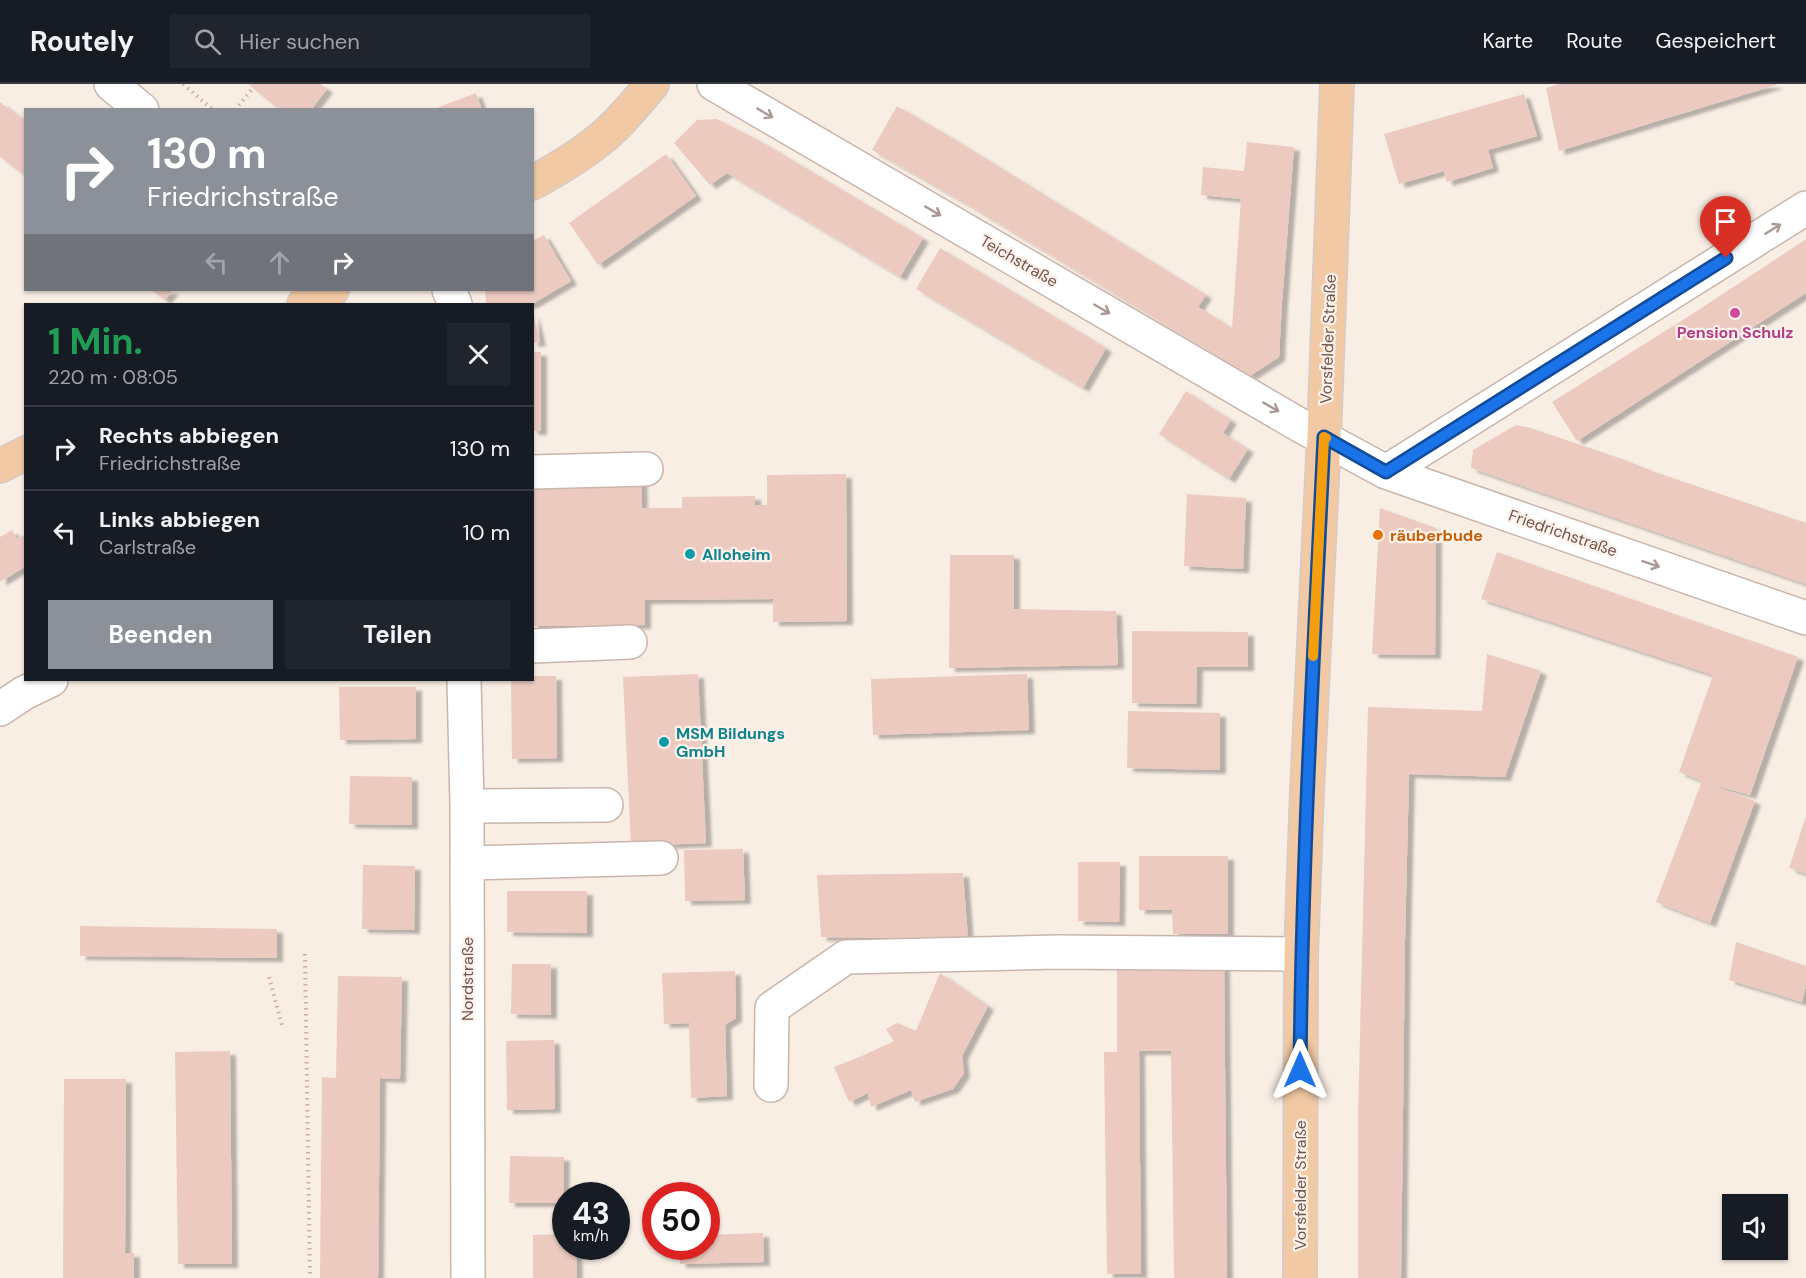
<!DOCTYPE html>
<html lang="de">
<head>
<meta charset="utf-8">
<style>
	body { margin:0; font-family:"DM Sans",sans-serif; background:#20242c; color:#f1f3f6; height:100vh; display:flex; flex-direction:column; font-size:22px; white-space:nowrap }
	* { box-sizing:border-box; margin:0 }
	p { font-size:20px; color:#9ea1a6 }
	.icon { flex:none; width:33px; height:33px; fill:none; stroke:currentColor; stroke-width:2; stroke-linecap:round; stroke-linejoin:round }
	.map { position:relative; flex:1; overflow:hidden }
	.sheet { position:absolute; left:24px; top:219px; width:510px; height:378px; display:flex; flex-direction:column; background:#171b24; border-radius:0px; box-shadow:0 2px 4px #0004 }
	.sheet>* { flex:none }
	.hud { position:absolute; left:24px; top:24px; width:510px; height:183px; border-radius:0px; box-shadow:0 2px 4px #0004; background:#8c9099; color:#fff; overflow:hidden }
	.controls { position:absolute; left:1722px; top:1110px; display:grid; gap:12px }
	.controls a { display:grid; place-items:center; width:66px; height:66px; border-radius:0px; background:#171b24; box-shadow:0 2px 4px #0004; font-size:30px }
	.speed { position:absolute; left:552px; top:1098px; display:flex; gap:12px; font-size:30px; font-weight:700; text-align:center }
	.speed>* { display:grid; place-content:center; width:78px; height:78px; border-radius:50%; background:#171b24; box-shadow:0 2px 4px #0004; line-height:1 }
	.speed small { font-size:15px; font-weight:400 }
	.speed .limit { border:9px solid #d22; background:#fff; color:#111 }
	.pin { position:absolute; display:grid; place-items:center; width:51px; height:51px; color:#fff; margin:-62px -26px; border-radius:50% 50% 50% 0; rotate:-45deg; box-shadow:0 0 6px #0007 }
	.pin .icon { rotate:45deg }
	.me { position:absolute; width:66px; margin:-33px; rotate:0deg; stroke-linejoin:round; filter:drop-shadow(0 0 4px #0008) }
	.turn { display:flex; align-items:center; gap:21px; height:126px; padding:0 24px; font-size:27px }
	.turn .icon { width:78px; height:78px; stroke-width:2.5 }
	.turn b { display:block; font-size:42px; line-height:51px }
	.lanes { display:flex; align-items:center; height:57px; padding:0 24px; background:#0003; justify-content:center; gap:30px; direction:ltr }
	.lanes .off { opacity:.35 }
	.round { display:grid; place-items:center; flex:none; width:63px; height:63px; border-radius:0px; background:#20242c }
	.headline { display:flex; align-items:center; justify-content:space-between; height:102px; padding:0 24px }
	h1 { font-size:36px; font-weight:700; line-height:45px; color:#1e9e55 }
	.primary-button { display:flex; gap:12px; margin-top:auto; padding:12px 24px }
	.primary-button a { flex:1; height:69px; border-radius:0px; background:#8c9099; color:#fff; font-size:24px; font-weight:700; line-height:69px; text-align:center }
	.primary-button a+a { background:#20242c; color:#f1f3f6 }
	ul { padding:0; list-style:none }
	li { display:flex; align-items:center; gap:18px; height:84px; padding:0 24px; border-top:2px solid #363941 }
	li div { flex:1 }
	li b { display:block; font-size:22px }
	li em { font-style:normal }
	header { display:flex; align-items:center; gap:36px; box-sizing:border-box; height:84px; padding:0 30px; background:#171b24; border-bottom:2px solid #363941 }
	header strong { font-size:28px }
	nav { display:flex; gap:33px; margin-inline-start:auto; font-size:21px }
	.search { width:420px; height:54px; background:#20242c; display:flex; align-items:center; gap:15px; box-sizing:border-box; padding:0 21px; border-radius:0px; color:#9ea1a6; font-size:22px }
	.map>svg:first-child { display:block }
</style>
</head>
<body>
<header>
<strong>Routely</strong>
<div class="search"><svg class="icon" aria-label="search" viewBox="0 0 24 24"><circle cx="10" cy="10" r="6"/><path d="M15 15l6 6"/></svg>Hier suchen</div>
<nav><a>Karte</a><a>Route</a><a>Gespeichert</a></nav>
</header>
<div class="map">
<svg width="1806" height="1194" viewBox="0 0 1806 1194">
	<defs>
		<filter id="shadow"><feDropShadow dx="6" dy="4" stdDeviation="1.5" flood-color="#0004"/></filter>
	</defs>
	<rect width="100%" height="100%" fill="#f9eee4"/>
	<path fill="#eccabf" filter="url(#shadow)" d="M248 0H320L327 5 311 26H280Z
		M1559 0H1776V1L1559 67 1546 4Z
		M476 9 482 26H434V25Z
		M1524 10 1537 52 1488 66 1493 84 1447 98 1444 87 1399 100 1384 50Z
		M0 18 26 38V87L23 90 0 73Z
		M897 22 949 52 1206 211 1198 223 1232 244 1241 115 1201 111 1203 83 1244 87 1247 58 1294 63 1282 218 1279 273 1250 292 965 119 872 66Z
		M717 35 760 57 923 154 900 193 727 89 710 101 674 59 697 36Z
		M666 70 696 112 598 181 569 139Z
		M544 151 571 197 532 220H486L485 206H532V157Z
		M1806 155V209L1577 357 1552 318 1697 227Z
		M940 164 1106 264 1083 304 916 205Z
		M152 206H173L165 216Z
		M533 228 540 258 532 259Z
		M532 268H541V347H532Z
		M1186 307 1231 336 1223 349 1248 365 1229 395 1159 350Z
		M1516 341 1531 344 1622 375 1655 388 1806 439V500L1471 384 1473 366Z
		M641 386 642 424H682V413L755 412V421H767V391L846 390 847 537 773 538V515L645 516V541L532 542V389Z
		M1187 410 1246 414 1243 485 1184 482Z
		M1380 424 1436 444 1435 571 1372 570Z
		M12 446 17 455 26 450V482L0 498V453Z
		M1497 468 1798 573 1750 711 1707 699 1755 717 1710 839 1656 818 1702 697 1679 688 1713 591 1481 515Z
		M950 471H1014V525L1116 527 1118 581 949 584Z
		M1132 547 1248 548V583H1197L1196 620 1132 619Z
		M1487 570 1541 587 1505 693 1409 690 1405 855 1401 1194H1358V1033L1368 623 1482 627Z
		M698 590 706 759 631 762 623 593Z
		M1027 590 1029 646 873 651 871 595Z
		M532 592H556L557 674 512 675 511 596H532Z
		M339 603H416V655L340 656Z
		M1128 627 1220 629V686L1127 684Z
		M350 692 412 693V741L349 740Z
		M1806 732V790L1789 784Z
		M743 765 745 816 685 817 684 766Z
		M1139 772H1228V850H1173L1172 826H1139Z
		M1078 778H1120L1119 838 1078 837Z
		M363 781 415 782 414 846 362 845Z
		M963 789 968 855 821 853 817 791Z
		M507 807H587V849L507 848Z
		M80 842 277 845V874L80 872Z
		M1736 858 1806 882V901L1802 918 1729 896Z
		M1149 878H1224L1227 1194H1174L1171 967H1139L1141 1190H1107L1104 968H1117V886H1149Z
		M512 880H551V931L511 930Z
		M735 887 736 934 725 941 727 1012 691 1014 689 939 664 940 662 889Z
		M940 889 988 922 962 972 964 989 953 1005 915 1018 911 1006 871 1023 868 1009 849 1018 834 983 864 971 894 957 886 945 897 939 916 947Z
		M338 892 402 893 400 995 380 994 378 1194H320L322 993 336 994Z
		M554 956 555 1025 507 1026 506 957Z
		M230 967 232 1180H178L175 968Z
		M64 995H126L125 1169H134V1194H63Z
		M510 1072 564 1073 563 1119H509Z
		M763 1149 764 1178 680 1180 679 1162H706V1151Z
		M566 1150V1162H576L577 1194H533V1151Z"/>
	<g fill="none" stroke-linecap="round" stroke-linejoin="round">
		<g stroke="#c9b5ac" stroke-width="36">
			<path id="minor" d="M111 0 142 26
				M714 0 1303 343 1386 388 1806 534
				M449 206 455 220
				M532 388 646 385
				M1386 388 1806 124
				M532 562 630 558
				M464 596 467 722 468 1194
				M0 625 24 609 51 596
				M467 722 606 721
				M467 779 661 774
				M771 1001 772 924 846 873 1057 868 1301 870"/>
		</g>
		<g stroke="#d4ccca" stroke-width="36">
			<path id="major" d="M532 99C558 85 582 71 604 52 622 37 637 18 652 0
				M304 220 332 206
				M0 382 26 369
				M1300 1194 1301 870 1307 707 1324 353 1337 0"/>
		</g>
		<path stroke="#d0ada3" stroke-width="4" stroke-dasharray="1.5 4.5" stroke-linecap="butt" d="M183 0 213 26
			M235 26 253 4
			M305 870 310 1194
			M269 893 283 945"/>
		<use href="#minor" stroke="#fff" stroke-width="33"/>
		<use href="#major" stroke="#f1c9a4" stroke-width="33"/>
	</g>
	<defs><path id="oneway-shaft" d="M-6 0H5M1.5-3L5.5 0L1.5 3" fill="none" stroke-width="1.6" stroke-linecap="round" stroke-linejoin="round" transform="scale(1.5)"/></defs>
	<g stroke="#a99894">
		<use href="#oneway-shaft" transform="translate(765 29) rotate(30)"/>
		<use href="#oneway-shaft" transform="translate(933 127) rotate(30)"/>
		<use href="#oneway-shaft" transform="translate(1773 145) rotate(-32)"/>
		<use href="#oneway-shaft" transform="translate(1102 225) rotate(30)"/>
		<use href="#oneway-shaft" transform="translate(1271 323) rotate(30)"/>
		<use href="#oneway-shaft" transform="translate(1651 480) rotate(19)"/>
	</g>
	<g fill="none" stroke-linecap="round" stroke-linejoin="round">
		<g stroke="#114b97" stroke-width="15">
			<path id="route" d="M1300 986C1302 775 1314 564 1324 353L1386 388 1726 174"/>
		</g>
		<use href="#route" stroke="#1a73e8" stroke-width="10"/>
		<path stroke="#f59e0b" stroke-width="10" d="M1313 572 1324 353 1326 354"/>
	</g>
	<circle fill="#d1479c" stroke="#fdf2ea" stroke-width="2" cx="1735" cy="229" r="6"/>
	<circle fill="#e8710a" stroke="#fdf2ea" stroke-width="2" cx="1378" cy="451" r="6"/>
	<g fill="#0f9aa8" stroke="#fdf2ea" stroke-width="2">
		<circle cx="690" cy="470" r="6"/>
		<circle cx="664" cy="658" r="6"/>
	</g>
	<g text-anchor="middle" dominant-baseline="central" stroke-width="4.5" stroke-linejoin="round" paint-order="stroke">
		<g font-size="16" fill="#6f544d" stroke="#fdf2ea">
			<text transform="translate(1019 177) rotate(30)">Teichstraße</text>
			<text transform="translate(1328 255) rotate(-88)">Vorsfelder Straße</text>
			<text transform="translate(1563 449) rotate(19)">Friedrichstraße</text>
			<text transform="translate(467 895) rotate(-90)">Nordstraße</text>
			<text transform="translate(1300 1101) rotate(-90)">Vorsfelder Straße</text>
		</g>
		<g font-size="16" font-weight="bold" fill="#b23c85" stroke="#fdf2ea">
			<text x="1735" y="248">Pension Schulz</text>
		</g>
		<g font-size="16" font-weight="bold" fill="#c56008" stroke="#fdf2ea" text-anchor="start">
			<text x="1390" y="451">räuberbude</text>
		</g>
		<g font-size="16" font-weight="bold" fill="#0d838f" stroke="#fdf2ea" text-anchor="start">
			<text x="702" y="470">Alloheim</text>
			<text x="676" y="649">MSM Bildungs<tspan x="676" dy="18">GmbH</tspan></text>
		</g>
	</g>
</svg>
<div class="controls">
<a><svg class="icon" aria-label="sound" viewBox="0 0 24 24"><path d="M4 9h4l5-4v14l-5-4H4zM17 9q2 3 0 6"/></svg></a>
</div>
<div class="speed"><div>43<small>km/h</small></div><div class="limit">50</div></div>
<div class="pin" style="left:1726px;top:174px;background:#d93025"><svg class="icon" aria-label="arrive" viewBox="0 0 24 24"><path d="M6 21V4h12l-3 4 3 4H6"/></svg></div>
<svg class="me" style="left:1300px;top:986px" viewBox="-20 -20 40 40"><path d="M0-17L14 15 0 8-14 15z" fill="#1a73e8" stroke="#fff" stroke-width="4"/></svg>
<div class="hud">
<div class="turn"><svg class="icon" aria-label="right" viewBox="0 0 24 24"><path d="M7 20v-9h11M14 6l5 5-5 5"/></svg><div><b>130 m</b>Friedrichstraße</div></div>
<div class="lanes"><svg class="icon off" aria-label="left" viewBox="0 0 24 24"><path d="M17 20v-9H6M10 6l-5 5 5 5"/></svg><svg class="icon off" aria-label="ahead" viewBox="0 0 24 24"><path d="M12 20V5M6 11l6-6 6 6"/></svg><svg class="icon" aria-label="right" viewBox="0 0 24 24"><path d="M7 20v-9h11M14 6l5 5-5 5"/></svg></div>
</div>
<section class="sheet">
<div class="headline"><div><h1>1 Min.</h1><p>220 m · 08:05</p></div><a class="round"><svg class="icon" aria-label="close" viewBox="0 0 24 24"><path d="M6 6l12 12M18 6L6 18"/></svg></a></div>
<ul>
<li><svg class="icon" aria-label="right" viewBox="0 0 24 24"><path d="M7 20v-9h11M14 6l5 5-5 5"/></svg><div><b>Rechts abbiegen</b><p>Friedrichstraße</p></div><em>130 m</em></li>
<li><svg class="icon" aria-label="left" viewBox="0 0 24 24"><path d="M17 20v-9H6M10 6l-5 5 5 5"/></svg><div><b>Links abbiegen</b><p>Carlstraße</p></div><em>10 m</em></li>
</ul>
<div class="primary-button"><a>Beenden</a><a>Teilen</a></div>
</section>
</div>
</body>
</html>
